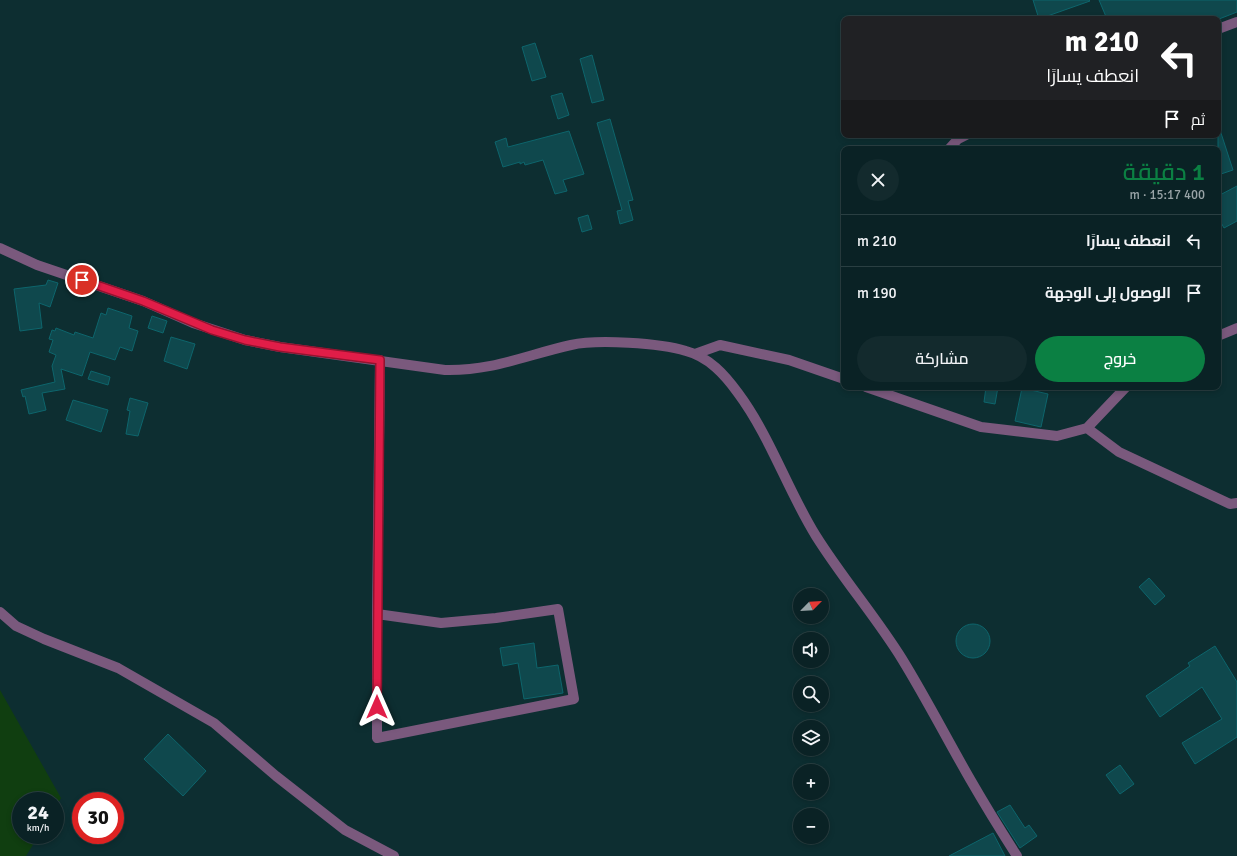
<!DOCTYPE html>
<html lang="ar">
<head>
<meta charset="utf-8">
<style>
	body { margin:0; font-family:Signika,Cairo,sans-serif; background:#132a2d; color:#f1f3f6; direction:rtl; height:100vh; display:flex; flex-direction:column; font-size:15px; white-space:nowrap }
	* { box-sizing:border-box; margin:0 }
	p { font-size:13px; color:#99a4a7 }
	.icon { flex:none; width:22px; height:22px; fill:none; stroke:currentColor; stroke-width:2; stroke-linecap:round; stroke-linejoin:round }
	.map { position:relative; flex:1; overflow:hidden; direction:ltr }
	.details { position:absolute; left:841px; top:146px; width:380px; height:244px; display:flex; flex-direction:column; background:#0a2225; border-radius:8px; box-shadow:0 2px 6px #0003,0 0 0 1px #2a3f42; direction:rtl }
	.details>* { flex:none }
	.top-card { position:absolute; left:841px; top:16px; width:380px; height:122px; border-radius:8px; box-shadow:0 2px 6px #0003,0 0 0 1px #2a3f42; direction:rtl; background:#202124; color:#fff; overflow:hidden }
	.needle { width:26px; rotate:66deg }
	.buttons { position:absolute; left:793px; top:588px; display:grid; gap:8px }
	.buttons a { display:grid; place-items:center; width:36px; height:36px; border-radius:50%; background:#0a2225; box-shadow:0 2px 6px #0003,0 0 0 1px #2a3f42; font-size:20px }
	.speed { position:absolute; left:12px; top:792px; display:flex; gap:8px; font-size:20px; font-weight:700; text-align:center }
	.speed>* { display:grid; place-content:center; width:52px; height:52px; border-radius:50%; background:#0a2225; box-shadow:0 2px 6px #0003,0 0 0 1px #2a3f42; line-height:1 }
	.speed small { font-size:10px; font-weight:400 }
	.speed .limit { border:6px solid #d22; background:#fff; color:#111 }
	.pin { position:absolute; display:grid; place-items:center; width:34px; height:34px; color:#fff; margin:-17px; border:2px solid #fff; border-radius:50%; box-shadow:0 1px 4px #0007 }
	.me { position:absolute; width:44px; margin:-22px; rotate:0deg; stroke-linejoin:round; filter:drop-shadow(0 0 3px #0008) }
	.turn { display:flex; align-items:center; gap:14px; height:84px; padding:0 16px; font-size:18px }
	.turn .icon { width:52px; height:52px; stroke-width:2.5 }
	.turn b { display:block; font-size:28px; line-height:34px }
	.then { display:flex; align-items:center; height:38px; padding:0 16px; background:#0003; gap:8px; font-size:15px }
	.round { display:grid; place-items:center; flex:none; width:42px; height:42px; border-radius:21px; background:#132a2d }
	.head { display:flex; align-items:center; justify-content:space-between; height:68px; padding:0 16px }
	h1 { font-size:24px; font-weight:600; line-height:30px; color:#0b8043 }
	.primary-button { display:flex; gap:8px; margin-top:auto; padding:8px 16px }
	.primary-button a { flex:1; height:46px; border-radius:24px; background:#0b8043; color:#fff; font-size:16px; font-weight:600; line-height:46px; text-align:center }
	.primary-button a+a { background:#132a2d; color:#f1f3f6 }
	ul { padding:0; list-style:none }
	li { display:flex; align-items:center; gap:12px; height:52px; padding:0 16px; border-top:1px solid #2a3f42 }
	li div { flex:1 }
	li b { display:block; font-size:15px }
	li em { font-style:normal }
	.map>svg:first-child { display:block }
</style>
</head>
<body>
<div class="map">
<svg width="1237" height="856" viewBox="0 0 1237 856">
	<rect width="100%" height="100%" fill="#0d2e31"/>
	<path fill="#103e10" d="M0 690 61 798 55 809V801H21V835H39L26 856H0Z"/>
	<path fill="#0f484d" stroke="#0d656c" d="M1033 0H1089L1090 1 1039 19Z
		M1099 0H1237V12L1219 19H1107Z
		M535 43 546 77 532 81 522 47Z
		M592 55 604 100 592 103 580 59Z
		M562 93 569 115 558 119 551 96Z
		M610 119 633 200 628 201 633 220 620 224 617 211 622 210 597 123Z
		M1218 130H1220L1233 170 1218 175Z
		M569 131 584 174 563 180 567 191 555 194 543 160 525 165 524 162 520 164V162L503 167 495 142 506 138 508 147Z
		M1237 186V221L1224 228 1218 217V196Z
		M588 215 592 229 582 232 578 218Z
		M48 280 58 283 50 307 39 303 42 328 20 331 14 289 46 285Z
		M108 308 132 316 129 328 138 331 132 351 120 347 115 360 90 352 82 376 61 369 65 389 42 393 46 410 29 414 25 396 23 397 21 390 55 382 52 366 56 355 49 352 53 340 49 339 52 330 55 331 56 328 74 335 75 332 93 338 101 313 106 315Z
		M152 316 167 321 163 333 148 328Z
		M171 337 195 344 187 369 164 361Z
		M91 371 110 377 108 385 88 379Z
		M986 387H998L995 404 984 402Z
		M1022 388 1048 394 1041 427 1015 421Z
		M130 398 148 403 138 436 126 434 130 411 127 410Z
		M73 400 108 410 101 432 66 420Z
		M1149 578 1165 596 1155 605 1139 587Z
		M956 641a17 17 0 1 1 34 0a17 17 0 1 1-34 0Z
		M534 643 537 668 558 665 563 693 524 699 518 663 503 666 500 648Z
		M1215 646 1237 682V737L1195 764 1182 743 1222 719 1202 687 1160 717 1146 696 1190 666 1188 663Z
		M168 734 206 771 183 796 144 759Z
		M1120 765 1134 784 1120 794 1106 775Z
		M1010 805 1025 828 1029 825 1037 836 1020 848 997 812Z
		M993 833 1005 856H949Z"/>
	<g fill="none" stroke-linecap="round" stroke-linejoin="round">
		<path stroke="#7a597d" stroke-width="10" d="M1218 29 1237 22
			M949 149 958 139 966 135
			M0 248 37 265 143 301 193 323 245 340 280 347 445 370C493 371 526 355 571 345 597 339 660 343 686 351 709 357 725 375 738 393 770 436 788 491 816 536 843 579 876 617 902 659 926 698 947 739 970 779 985 805 1001 831 1017 856
			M1218 336 1237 328
			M695 354 720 345 789 360 844 379
			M866 387 981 427 1057 436 1087 428 1126 387
			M1087 428 1119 452 1230 504 1237 503
			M0 612 16 626 44 639 118 668 214 723 276 776 345 830 394 856
			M377 614 441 623 496 618 558 609 574 699 377 738V614L380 360"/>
	</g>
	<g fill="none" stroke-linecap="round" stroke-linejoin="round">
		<g stroke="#92132f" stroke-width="10">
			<path id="route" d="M82 280 143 301 212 330 245 340 280 347 380 360 377 707"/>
		</g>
		<use href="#route" stroke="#e11d48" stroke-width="7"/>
	</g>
</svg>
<div class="buttons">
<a><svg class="needle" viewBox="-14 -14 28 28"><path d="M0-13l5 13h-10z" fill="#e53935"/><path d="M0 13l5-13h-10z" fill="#99a4a7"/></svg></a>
<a><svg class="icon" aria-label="sound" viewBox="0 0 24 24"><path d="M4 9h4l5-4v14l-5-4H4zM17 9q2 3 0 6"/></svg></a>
<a><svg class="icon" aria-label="search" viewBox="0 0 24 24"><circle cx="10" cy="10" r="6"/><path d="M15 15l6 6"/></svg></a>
<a><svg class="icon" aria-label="layers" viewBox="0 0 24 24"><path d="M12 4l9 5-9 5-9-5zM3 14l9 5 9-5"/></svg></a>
<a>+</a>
<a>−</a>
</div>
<div class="speed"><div>24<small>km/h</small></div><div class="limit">30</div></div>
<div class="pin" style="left:82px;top:280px;background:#d93025"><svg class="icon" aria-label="arrive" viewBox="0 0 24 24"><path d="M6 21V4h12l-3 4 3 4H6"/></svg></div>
<svg class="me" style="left:377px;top:707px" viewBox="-20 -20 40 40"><path d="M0-17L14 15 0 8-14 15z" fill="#e11d48" stroke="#fff" stroke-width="4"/></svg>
<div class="top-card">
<div class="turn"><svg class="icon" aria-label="left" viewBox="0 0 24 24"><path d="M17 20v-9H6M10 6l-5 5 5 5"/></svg><div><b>210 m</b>انعطف يسارًا</div></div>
<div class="then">ثم<svg class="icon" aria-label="arrive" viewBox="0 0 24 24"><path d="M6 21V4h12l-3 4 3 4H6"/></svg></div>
</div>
<section class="details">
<div class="head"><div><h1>1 دقيقة</h1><p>400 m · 15:17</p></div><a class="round"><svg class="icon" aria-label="close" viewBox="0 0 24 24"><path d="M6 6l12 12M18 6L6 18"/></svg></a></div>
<ul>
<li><svg class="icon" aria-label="left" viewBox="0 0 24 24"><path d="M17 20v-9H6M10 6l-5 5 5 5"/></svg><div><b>انعطف يسارًا</b></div><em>210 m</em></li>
<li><svg class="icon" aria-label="arrive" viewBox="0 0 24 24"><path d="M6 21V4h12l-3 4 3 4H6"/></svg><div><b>الوصول إلى الوجهة</b></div><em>190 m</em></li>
</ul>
<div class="primary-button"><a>خروج</a><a>مشاركة</a></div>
</section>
</div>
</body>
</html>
